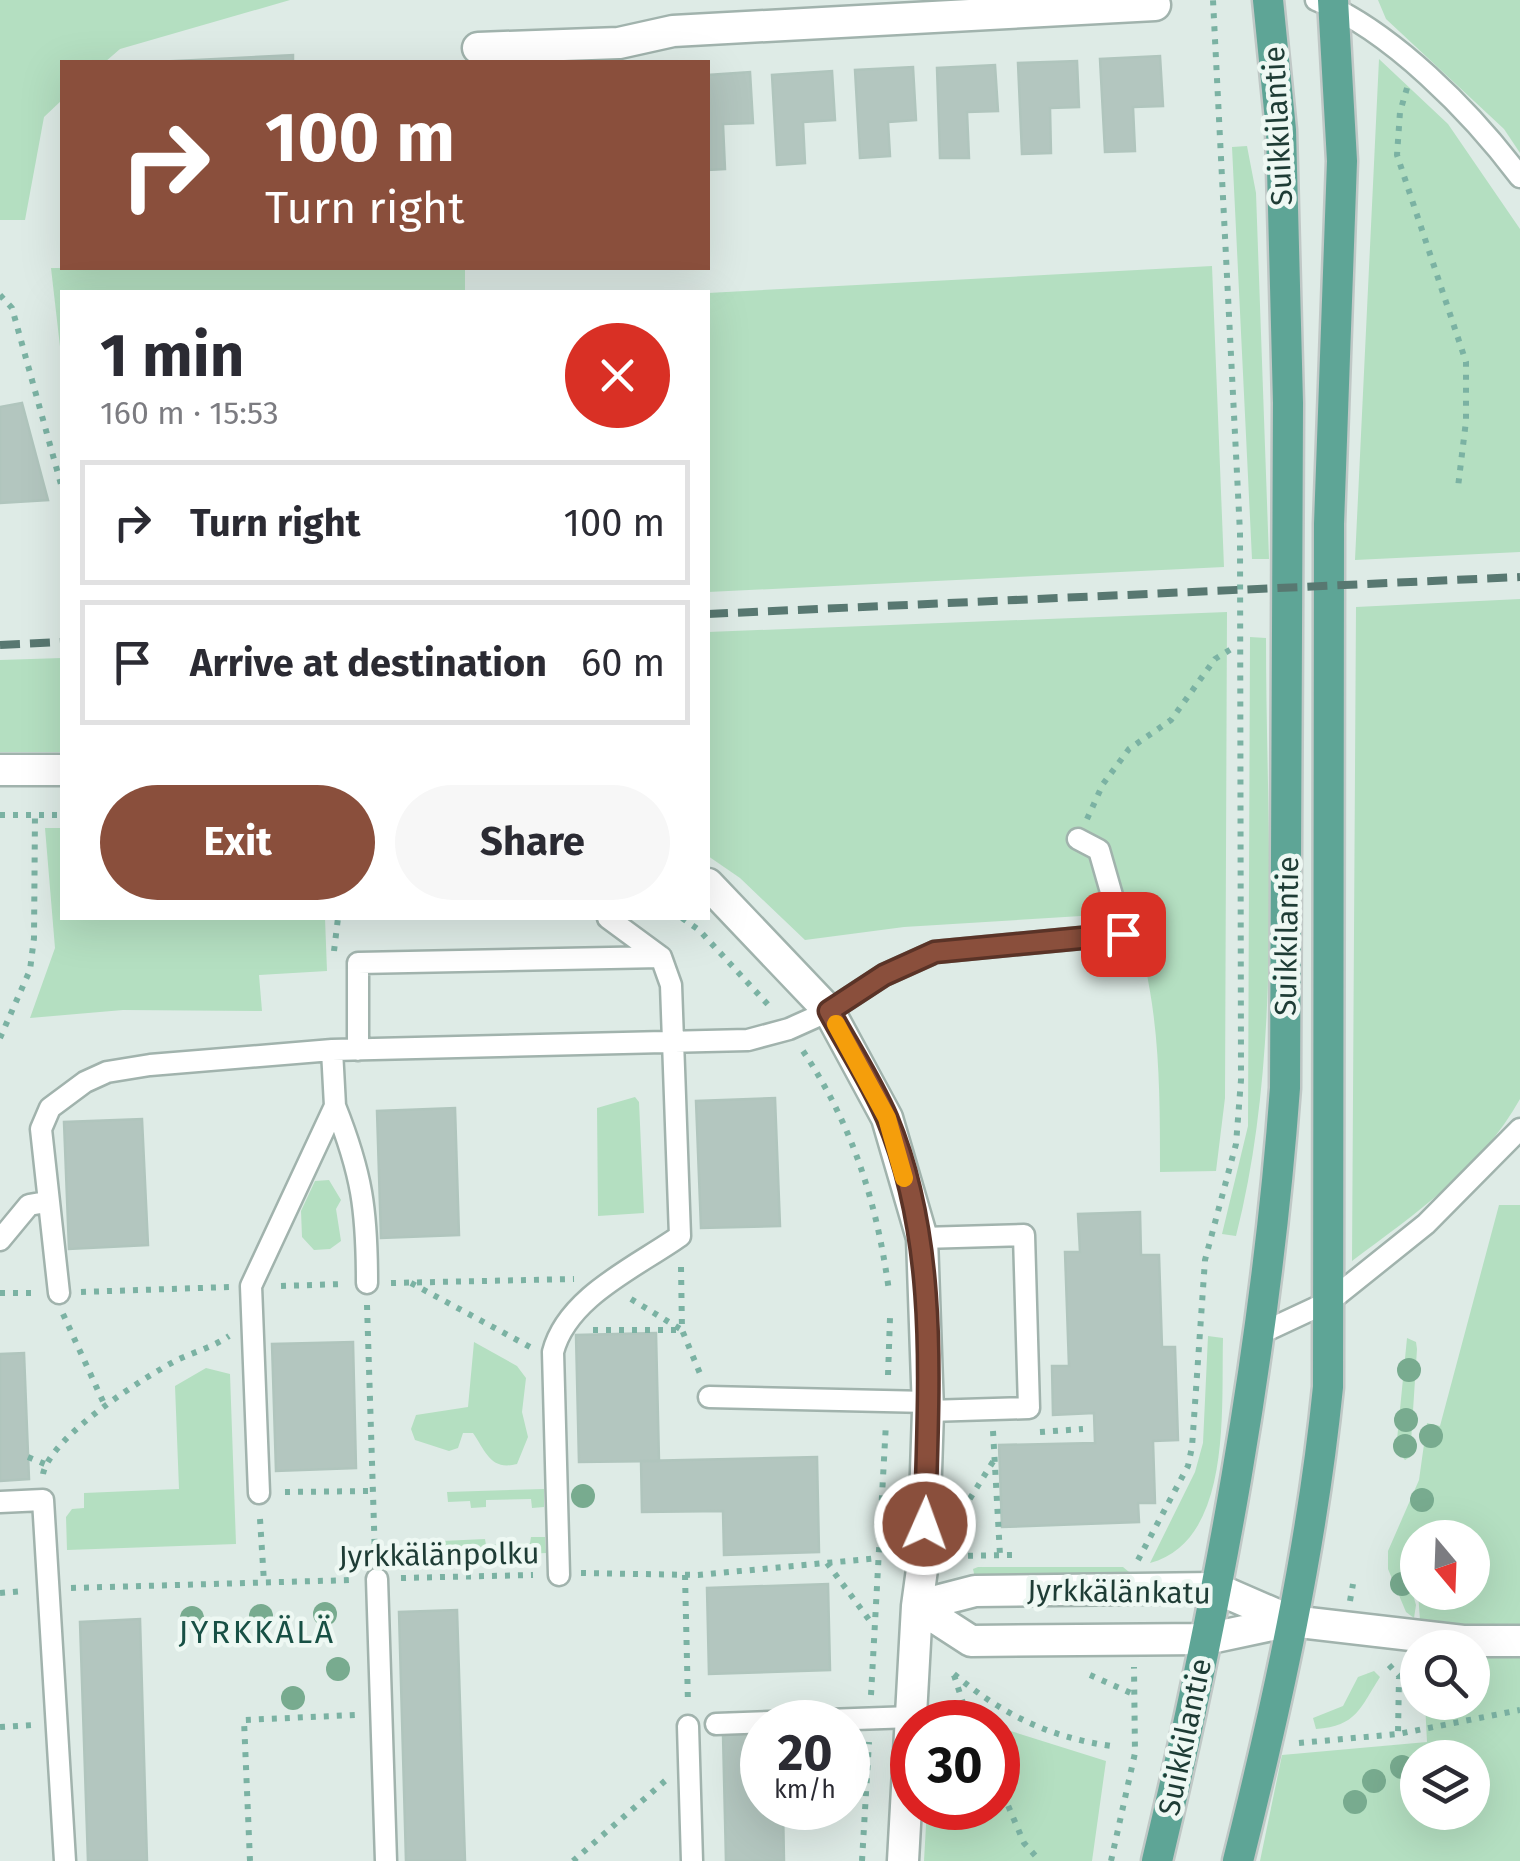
<!DOCTYPE html>
<html lang="en">
<head>
<meta charset="utf-8">
<style>
	body { margin:0; font-family:"Fira Sans",sans-serif; background:#f7f7f7; color:#2b2b33; height:100vh; display:flex; flex-direction:column; font-size:38px; white-space:nowrap }
	* { box-sizing:border-box; margin:0 }
	p { font-size:32px; color:#7c7c81 }
	.icon { flex:none; width:55px; height:55px; fill:none; stroke:currentColor; stroke-width:2; stroke-linecap:round; stroke-linejoin:round }
	.map { position:relative; flex:1; overflow:hidden }
	.sheet { position:absolute; left:60px; top:290px; width:650px; height:630px; display:flex; flex-direction:column; background:#fff; border-radius:0px; box-shadow:0 10px 40px #0002 }
	.sheet>* { flex:none }
	.guide { position:absolute; left:60px; top:60px; width:650px; height:210px; border-radius:0px; box-shadow:0 10px 40px #0002; background:#8a4f3c; color:#fff; overflow:hidden }
	.needle { width:65px; rotate:161deg }
	.tools { position:absolute; left:1400px; top:1520px; display:grid; gap:20px }
	.tools a { display:grid; place-items:center; width:90px; height:90px; border-radius:50%; background:#fff; box-shadow:0 10px 40px #0002; font-size:50px }
	.speed { position:absolute; left:740px; top:1700px; display:flex; gap:20px; font-size:50px; font-weight:700; text-align:center }
	.speed>* { display:grid; place-content:center; width:130px; height:130px; border-radius:50%; background:#fff; box-shadow:0 10px 40px #0002; line-height:1 }
	.speed small { font-size:25px; font-weight:400 }
	.speed .limit { border:15px solid #d22; background:#fff; color:#111 }
	.pin { position:absolute; display:grid; place-items:center; width:85px; height:85px; color:#fff; margin:-42px; border-radius:20px; box-shadow:0 5px 15px #0006 }
	.me { position:absolute; width:110px; margin:-55px; rotate:2deg; stroke-linejoin:round; filter:drop-shadow(0 0 8px #0008) }
	.turn { display:flex; align-items:center; gap:35px; height:210px; padding:0 40px; font-size:45px }
	.turn .icon { width:130px; height:130px; stroke-width:2.5 }
	.turn b { display:block; font-size:70px; line-height:85px }
	.round { display:grid; place-items:center; flex:none; width:105px; height:105px; border-radius:52px; background:#f7f7f7 }
	.summary { display:flex; align-items:center; justify-content:space-between; height:170px; padding:0 40px }
	h1 { font-size:60px; font-weight:700; line-height:75px }
	.button { display:flex; gap:20px; margin-top:auto; padding:20px 40px }
	.button a { flex:1; height:115px; border-radius:60px; background:#8a4f3c; color:#fff; font-size:40px; font-weight:700; line-height:115px; text-align:center }
	.button a+a { background:#f7f7f7; color:#2b2b33 }
	ul { padding:0; list-style:none }
	li { display:flex; align-items:center; gap:30px; height:125px; margin:0 20px 15px; padding:0 20px; border:5px solid #e1e1e2; border-radius:0px }
	li div { flex:1 }
	li b { display:block; font-size:38px }
	li em { font-style:normal }
	.map>svg:first-child { display:block }
</style>
</head>
<body>
<div class="map">
<svg width="1520" height="1861" viewBox="0 0 1520 1861">
	<rect width="100%" height="100%" fill="#deebe6"/>
	<path fill="#b4dfc1" fill-rule="evenodd" d="M0 0H290L120 49 105 62H62V100L44 117 25 220H0Z
		M1378 0H1520V153L1504 129 1386 19Z
		M1379 59 1448 124 1520 229V552L1355 560Z
		M1247 146 1256 193 1269 559H1252L1232 147Z
		M1212 266 1224 567 708 592V293Z
		M51 268H465V292H62V364Z
		M1520 599V1099C1480 1170 1416 1213 1352 1261L1356 607Z
		M1227 612 1225 1098 1216 1171 1160 1172C1160 1082 1160 998 1130 913L904 927 805 940 740 878 708 856V632Z
		M1250 637 1266 638C1266 832 1284 1048 1236 1236L1222 1234 1248 1126Z
		M62 658V752H0V660Z
		M45 828H62V918H325L327 971 259 975 262 1011 123 1010 30 1018 55 948Z
		M635 1097 639 1102 644 1213 598 1216 597 1108Z
		M329 1180 341 1200 336 1209 341 1241 330 1249 314 1250 302 1237 301 1211 315 1181Z
		M1499 1205H1520V1861H1260L1282 1755 1427 1742 1425 1703 1472 1702V1648L1422 1647 1418 1593 1472 1592V1538H1418L1417 1576 1414 1533 1403 1560 1416 1605 1414 1618 1406 1612 1388 1569V1551L1419 1480 1427 1423 1440 1426ZM1418 1758H1472V1812H1418Z
		M1208 1336 1223 1338C1221 1407 1233 1541 1150 1563L1195 1472 1203 1443Z
		M1407 1338 1416 1342 1417 1349 1410 1457 1405 1460 1396 1450Z
		M474 1342 517 1366 526 1378 522 1412 528 1437 517 1464C491 1471 486 1452 473 1433H463L458 1448 449 1451 415 1440 411 1429 416 1415 468 1407Z
		M206 1368 230 1374 236 1544 67 1550 66 1517 72 1509 84 1508V1493L179 1489 175 1386Z
		M544 1489V1507L532 1508 531 1499 486 1500V1507L471 1508 470 1501 448 1502 447 1492Z
		M531 1537H545L546 1553 458 1557 457 1547 442 1548V1541L485 1539 486 1545 530 1543Z
		M978 1567H1123L1129 1572 975 1578 973 1569Z
		M1374 1671 1380 1677C1360 1708 1357 1726 1316 1729L1313 1718 1343 1706 1358 1677Z
		M998 1727 1106 1761 1092 1861H924L927 1808H998Z"/>
	<path fill="#b3c6bf" stroke="#b0c5bd" stroke-width="2.5" d="M293 55V62H156Z
		M1160 56 1163 106 1133 107 1135 151 1105 152 1100 59Z
		M1077 61 1079 107 1050 108 1051 153 1022 154 1018 63Z
		M995 65 998 111 967 112 969 158H940L937 68Z
		M913 67 916 120 888 122 890 156 860 158 855 70Z
		M832 71 835 120 803 122 805 163 777 165 772 75Z
		M750 72 753 123 723 124 725 169 708 170V75Z
		M22 403 48 500 0 503V407Z
		M775 1098 780 1226 701 1228 696 1101Z
		M455 1108 459 1235 381 1238 377 1111Z
		M142 1119 148 1245 69 1249 64 1122Z
		M1140 1212 1141 1255H1159L1162 1347H1175L1178 1440 1153 1441 1155 1503H1138L1139 1522 1002 1527 999 1445 1095 1443 1094 1413 1053 1415 1052 1366H1069L1065 1252H1080L1078 1214Z
		M656 1333 659 1461 579 1462 576 1335Z
		M353 1342 356 1468 276 1471 272 1344Z
		M24 1353 29 1479 0 1481V1354Z
		M817 1457 819 1552 724 1555 723 1511 642 1512 641 1461Z
		M828 1584 830 1670 709 1674 707 1588Z
		M457 1610 465 1861H406L399 1612Z
		M140 1619 147 1861H88L80 1622Z
		M762 1733V1808H783L784 1861H726L723 1734Z"/>
	<g fill="none" stroke-linecap="round" stroke-linejoin="round">
		<g stroke="#a1b3ad" stroke-width="25">
			<path id="service" d="M1316 0C1391 30 1472 113 1520 177
				M608 918 661 957
				M358 1050V963L661 957 671 985 680 1236C636 1267 567 1297 553 1352L559 1575
				M335 1106C362 1174 367 1210 367 1283
				M922 1238 1024 1235 1029 1408 928 1411
				M0 1240 29 1205 46 1202
				M59 1293 41 1129 50 1108 85 1082 107 1072 150 1065 332 1050 748 1040 789 1029 829 1011 884 975 935 952 1123 934 1099 850 1078 839
				M1257 1335 1330 1301 1426 1224 1520 1129
				M709 1397 928 1402
				M259 1493 251 1286 335 1106 332 1050
				M0 1502 43 1500 65 1861
				M377 1579 386 1861
				M716 1724 912 1717
				M688 1726 692 1861"/>
		</g>
		<g stroke="#a1b3ad" stroke-width="35">
			<path id="minor" d="M478 48 619 43 673 31 1155 5
				M0 770H62
				M708 884 829 1011 887 1118 922 1238 928 1411 923 1562 917 1606 903 1861
				M917 1606 975 1591 1215 1588 1291 1621 1463 1641H1520
				M917 1606 971 1641 1206 1639 1291 1621"/>
		</g>
		<g stroke="#c0c8c6" stroke-width="35">
			<path id="primary" d="M1157 1861C1217 1608 1266 1348 1285 1088L1288 403 1281 130 1268 0
				M1238 1861C1277 1705 1312 1547 1328 1387L1329 524 1342 161 1333 0"/>
		</g>
		<path stroke="#7bb2a3" stroke-width="6" stroke-dasharray="5 8" stroke-linecap="butt" d="M1407 88 1400 112 1397 155 1466 362V421L1458 487
			M0 295 12 308 62 488
			M0 815H62
			M1087 819 1103 784 1129 749 1171 720 1215 659 1236 646
			M682 918 699 930 772 1009
			M334 951 338 918
			M0 1038 30 970 34 938 35 814
			M803 1051C853 1126 877 1203 889 1291
			M681 1267 682 1330 701 1376
			M391 1283 574 1279
			M411 1283 532 1348
			M281 1286 344 1284
			M81 1292 229 1287
			M0 1293H34
			M631 1299 682 1330
			M367 1305 375 1557
			M63 1314 106 1408
			M593 1330H681
			M888 1375 890 1318
			M993 1431 1000 1555
			M1040 1432 1083 1429
			M28 1457 45 1464
			M43 1474C51 1436 144 1377 179 1359 197 1351 213 1347 229 1336
			M285 1492 370 1491
			M260 1519 264 1582
			M956 1521 994 1460
			M955 1556 1012 1555
			M1138 1560 1188 1466 1192 1447 1205 1260 1236 1144 1241 1080 1240 533 1213 0
			M827 1563 873 1625
			M581 1573 698 1575 879 1558
			M685 1575 688 1704
			M401 1578 533 1575
			M71 1588 353 1580
			M0 1593 24 1591
			M1350 1601 1353 1584
			M1389 1665 1399 1676 1398 1734
			M954 1674C1002 1714 1048 1737 1111 1746
			M954 1675 969 1722
			M1090 1675 1133 1694
			M871 1695 886 1423
			M0 1727 33 1725
			M1299 1743 1398 1734 1520 1710
			M998 1782 1024 1843 1040 1861
			M250 1861 244 1720 355 1715
			M573 1861 666 1780
			M862 1861 869 1742
			M1111 1861 1135 1753 1134 1667"/>
		<use href="#service" stroke="#fff" stroke-width="20"/>
		<use href="#minor" stroke="#fff" stroke-width="30"/>
		<use href="#primary" stroke="#5ea596" stroke-width="30"/>
		<path stroke="#587871" stroke-width="8" stroke-dasharray="20 10" stroke-linecap="butt" d="M708 614 1520 577
			M0 645 62 642"/>
	</g>
	<g fill="#78ab8f">
		<circle cx="1409" cy="1370" r="12"/>
		<circle cx="1406" cy="1420" r="12"/>
		<circle cx="1431" cy="1436" r="12"/>
		<circle cx="1405" cy="1446" r="12"/>
		<circle cx="583" cy="1496" r="12"/>
		<circle cx="1422" cy="1500" r="12"/>
		<circle cx="1402" cy="1584" r="12"/>
		<circle cx="325" cy="1614" r="12"/>
		<circle cx="261" cy="1616" r="12"/>
		<circle cx="192" cy="1618" r="12"/>
		<circle cx="338" cy="1669" r="12"/>
		<circle cx="293" cy="1698" r="12"/>
		<circle cx="1402" cy="1767" r="12"/>
		<circle cx="1374" cy="1781" r="12"/>
		<circle cx="1355" cy="1802" r="12"/>
	</g>
	<g fill="none" stroke-linecap="round" stroke-linejoin="round">
		<g stroke="#5a3327" stroke-width="25">
			<path id="route" d="M925 1524C928 1389 940 1246 887 1118 871 1081 848 1046 829 1011L884 975 935 952 1123 934"/>
		</g>
		<use href="#route" stroke="#8a4f3c" stroke-width="18"/>
		<path stroke="#f59e0b" stroke-width="18" d="M836 1024 887 1118 904 1178"/>
	</g>
	<g text-anchor="middle" dominant-baseline="central" stroke-width="9" stroke-linejoin="round" paint-order="stroke">
		<g font-size="30" fill="#1e3c35" stroke="#eef8f3">
			<text transform="translate(1278 126) rotate(-93)">Suikkilantie</text>
			<text transform="translate(1287 936) rotate(-89)">Suikkilantie</text>
			<text transform="translate(439 1555) rotate(-1)">Jyrkkälänpolku</text>
			<text transform="translate(1119 1592) rotate(1)">Jyrkkälänkatu</text>
			<text transform="translate(1185 1737) rotate(-78)">Suikkilantie</text>
		</g>
		<g font-size="32" letter-spacing="2.5" fill="#185045" stroke="#eef8f3">
			<text x="257" y="1632">JYRKKÄLÄ</text>
		</g>
	</g>
</svg>
<div class="tools">
<a><svg class="needle" viewBox="-14 -14 28 28"><path d="M0-13l5 13h-10z" fill="#e53935"/><path d="M0 13l5-13h-10z" fill="#7c7c81"/></svg></a>
<a><svg class="icon" aria-label="search" viewBox="0 0 24 24"><circle cx="10" cy="10" r="6"/><path d="M15 15l6 6"/></svg></a>
<a><svg class="icon" aria-label="layers" viewBox="0 0 24 24"><path d="M12 4l9 5-9 5-9-5zM3 14l9 5 9-5"/></svg></a>
</div>
<div class="speed"><div>20<small>km/h</small></div><div class="limit">30</div></div>
<div class="pin" style="left:1123px;top:934px;background:#d93025"><svg class="icon" aria-label="arrive" viewBox="0 0 24 24"><path d="M6 21V4h12l-3 4 3 4H6"/></svg></div>
<svg class="me" style="left:925px;top:1524px" viewBox="-20 -20 40 40"><circle r="17" fill="#8a4f3c" stroke="#fff" stroke-width="3"/><path d="M0-11L8 9 0 5-8 9z" fill="#fff"/></svg>
<div class="guide">
<div class="turn"><svg class="icon" aria-label="right" viewBox="0 0 24 24"><path d="M7 20v-9h11M14 6l5 5-5 5"/></svg><div><b>100 m</b>Turn right</div></div>
</div>
<section class="sheet">
<div class="summary"><div><h1>1 min</h1><p>160 m · 15:53</p></div><a class="round" style="background:#d93025;color:#fff"><svg class="icon" aria-label="close" viewBox="0 0 24 24"><path d="M6 6l12 12M18 6L6 18"/></svg></a></div>
<ul>
<li><svg class="icon" aria-label="right" viewBox="0 0 24 24"><path d="M7 20v-9h11M14 6l5 5-5 5"/></svg><div><b>Turn right</b></div><em>100 m</em></li>
<li><svg class="icon" aria-label="arrive" viewBox="0 0 24 24"><path d="M6 21V4h12l-3 4 3 4H6"/></svg><div><b>Arrive at destination</b></div><em>60 m</em></li>
</ul>
<div class="button"><a>Exit</a><a>Share</a></div>
</section>
</div>
</body>
</html>
